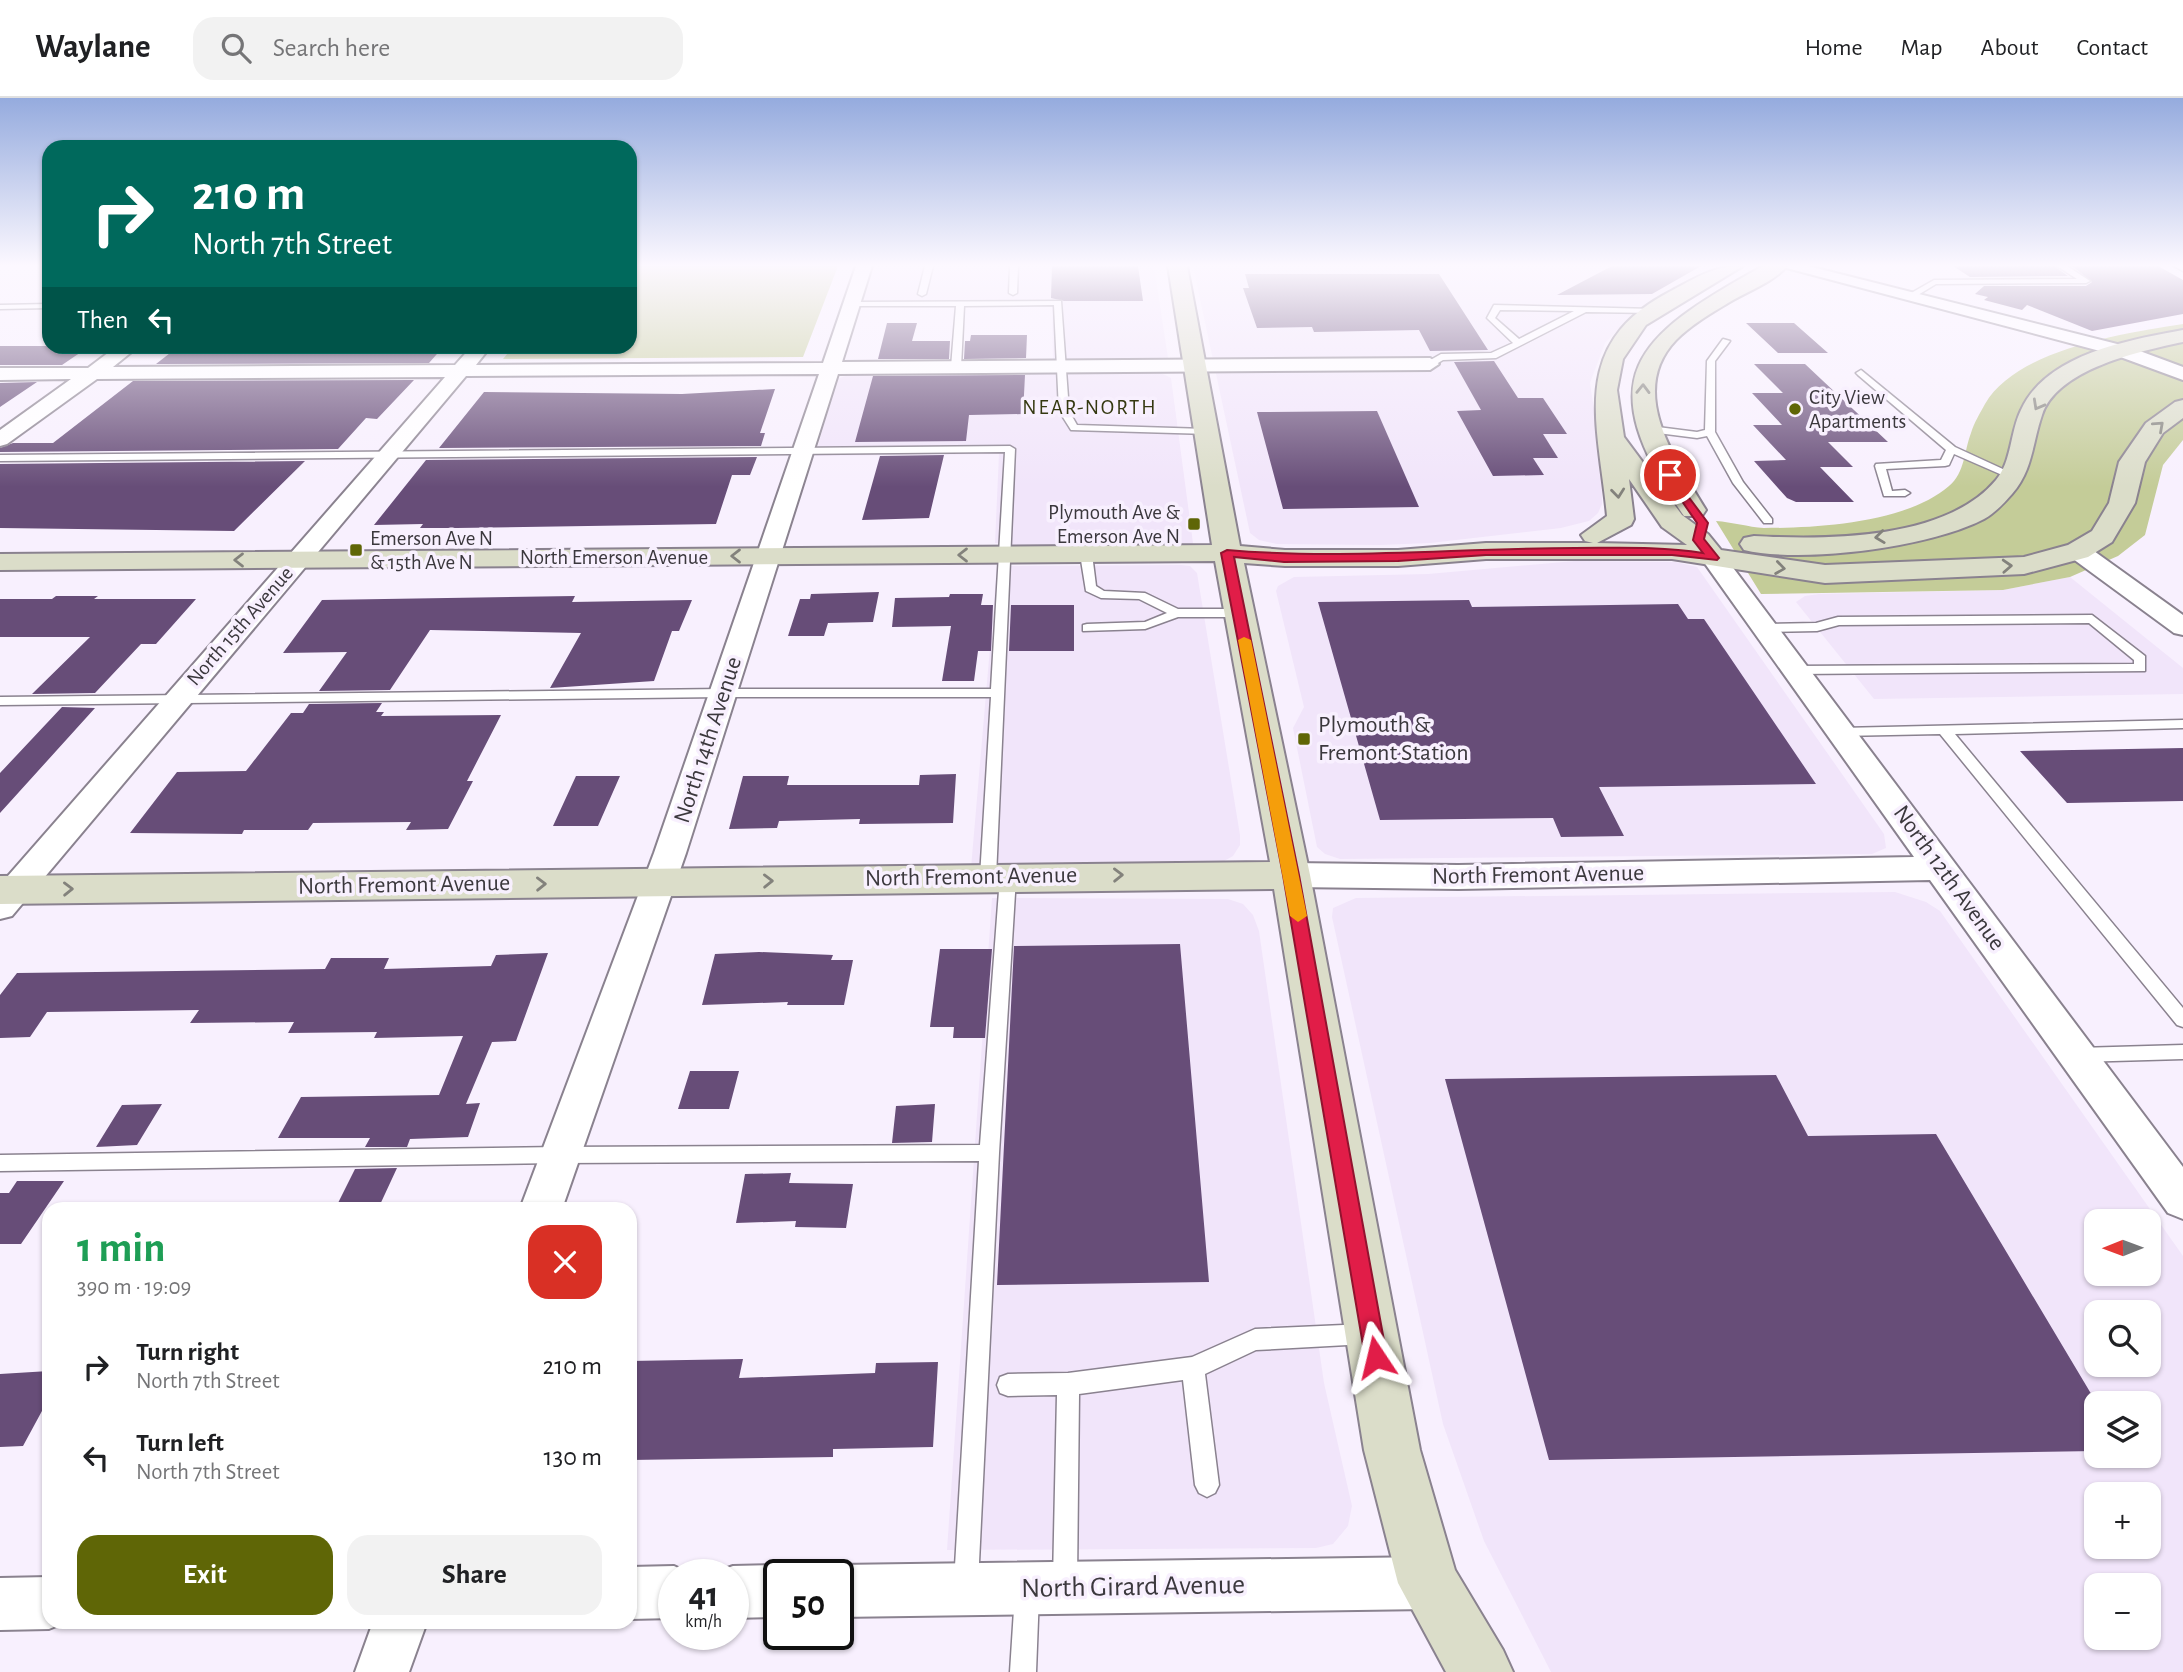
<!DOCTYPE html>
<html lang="en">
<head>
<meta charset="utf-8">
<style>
	body { margin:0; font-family:"Alegreya Sans",sans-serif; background:#f2f2f2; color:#202124; height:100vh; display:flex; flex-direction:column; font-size:26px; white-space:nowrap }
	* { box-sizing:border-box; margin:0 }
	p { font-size:23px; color:#757577 }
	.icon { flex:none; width:38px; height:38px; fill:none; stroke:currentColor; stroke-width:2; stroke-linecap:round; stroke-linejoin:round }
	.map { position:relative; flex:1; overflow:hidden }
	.sheet { position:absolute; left:42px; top:1104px; width:595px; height:427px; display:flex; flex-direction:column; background:#fff; border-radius:21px; box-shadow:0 2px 5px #0004 }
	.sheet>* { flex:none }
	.guide { position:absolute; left:42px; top:42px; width:595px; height:214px; border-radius:21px; box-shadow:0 2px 5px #0004; background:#00695c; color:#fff; overflow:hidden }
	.needle { width:46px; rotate:269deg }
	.tools { position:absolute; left:2084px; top:1111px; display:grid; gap:14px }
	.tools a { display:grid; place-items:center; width:77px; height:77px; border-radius:14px; background:#fff; box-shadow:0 2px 5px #0004; font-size:35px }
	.speed { position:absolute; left:658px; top:1461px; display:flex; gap:14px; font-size:35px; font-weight:700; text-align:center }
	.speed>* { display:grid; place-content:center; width:91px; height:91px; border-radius:50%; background:#fff; box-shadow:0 2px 5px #0004; line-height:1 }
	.speed small { font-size:18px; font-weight:400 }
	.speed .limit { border:4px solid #111; border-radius:10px; background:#fff; color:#111 }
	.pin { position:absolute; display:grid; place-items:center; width:60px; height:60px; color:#fff; margin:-30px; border:4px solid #fff; border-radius:50%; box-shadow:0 2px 7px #0007 }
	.me { position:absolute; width:77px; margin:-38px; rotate:350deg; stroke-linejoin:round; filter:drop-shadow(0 0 5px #0008) }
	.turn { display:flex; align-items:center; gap:24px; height:147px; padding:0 35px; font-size:32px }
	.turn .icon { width:91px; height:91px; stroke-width:2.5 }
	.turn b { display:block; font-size:49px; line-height:60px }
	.then { display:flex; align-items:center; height:66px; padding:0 35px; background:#0003; gap:14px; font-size:26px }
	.round { display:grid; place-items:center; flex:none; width:74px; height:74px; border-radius:21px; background:#f2f2f2 }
	.summary { display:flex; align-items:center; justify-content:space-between; height:119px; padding:0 35px }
	h1 { font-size:42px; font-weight:700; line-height:52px; color:#1e9e55 }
	.action { display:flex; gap:14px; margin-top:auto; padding:14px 35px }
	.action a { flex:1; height:80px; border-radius:21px; background:#5f6606; color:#fff; font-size:28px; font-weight:700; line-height:80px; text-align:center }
	.action a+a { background:#f2f2f2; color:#202124 }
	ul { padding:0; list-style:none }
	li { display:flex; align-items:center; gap:21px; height:91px; padding:0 35px }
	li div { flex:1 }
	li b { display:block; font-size:26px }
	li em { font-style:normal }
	header { display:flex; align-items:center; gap:42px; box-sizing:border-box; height:98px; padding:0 35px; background:#fff; border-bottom:2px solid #e0e0e0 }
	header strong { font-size:33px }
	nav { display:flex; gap:38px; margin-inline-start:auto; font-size:24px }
	.search { width:490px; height:63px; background:#f2f2f2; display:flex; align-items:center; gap:18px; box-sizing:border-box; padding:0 24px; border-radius:21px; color:#757577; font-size:26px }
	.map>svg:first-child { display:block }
</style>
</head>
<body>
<header>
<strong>Waylane</strong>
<div class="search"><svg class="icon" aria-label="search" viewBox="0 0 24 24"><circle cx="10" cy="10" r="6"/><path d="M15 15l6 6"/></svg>Search here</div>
<nav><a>Home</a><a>Map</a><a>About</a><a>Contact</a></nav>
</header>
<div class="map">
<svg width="2183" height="1574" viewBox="0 0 2183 1574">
	<rect width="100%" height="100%" fill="#f8f0fe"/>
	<path fill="#f1e5fa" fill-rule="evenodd" d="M872 168H1154L1168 260 1164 263 1053 266 1052 207 860 208Z
		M1193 168H1722L1652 205 1627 223 1605 245 1590 285 1601 358 1602 406 1598 415 1589 423 1561 430 1430 445 1380 447 1277 446 1259 442 1250 435Z
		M1161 275 1171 280 1193 445 1189 449 1069 452 995 445 999 356 815 358 837 281 848 277Z
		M1575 463 1676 464 1697 469 1884 736 1886 750 1872 756 1340 761 1325 756 1317 749 1293 630 1304 609 1276 493 1278 488 1294 479 1428 476Z
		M1181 467 1190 468 1197 475 1240 737V747L1233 758 1217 767 971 770 997 468Z
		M2070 479 2183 570V596L1874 601 1796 504 1805 498 1819 496 2003 492Z
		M1895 794 1926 804 1940 813 2183 1158V1574H1551L1484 1443 1443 1326 1332 819 1333 810 1356 800ZM2096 1124H2149V1176H2096ZM2096 1214H2149V1267H2096ZM2096 1306H2149V1358H2096ZM2096 1396H2149V1449H2096ZM2096 1488H2149V1540H2096Z
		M992 800 1228 801 1243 806 1253 817 1259 833 1324 1285 1352 1408 1348 1428 1333 1446 1316 1450 947 1452Z"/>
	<path fill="#c4cc98" d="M630 168H838L803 259 503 261 513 249 630 248Z
		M2183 226V342L2163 367 2145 437 2118 458 2070 479 2003 492 1761 496 1716 423C1732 424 1748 429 1764 430 1818 430 1906 425 1949 388 1965 375 1964 353 1971 335 1974 325 1980 315 1985 306 2017 251 2125 235 2183 226Z"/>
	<path fill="#674d78" d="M1052 168H1138L1143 203H1064L1051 200Z
		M1612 168H1701L1652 196 1557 197Z
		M1953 168H2054L2068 178 1970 179Z
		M2072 168H2158L2183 182V216L2092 233 2027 207 2022 212 1984 202 1988 199 1975 196 1984 188H2086L2092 184Z
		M1245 176H1439L1488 252 1430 253 1419 232 1314 234 1312 229 1257 230 1243 190H1249Z
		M887 225H917L912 243H950L949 261H878Z
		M1746 225H1794L1828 255H1778Z
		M971 237H1027L1026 260 964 261 965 243H970Z
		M0 248H90L62 267H0Z
		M179 248H444L429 265 156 266Z
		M1494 263 1518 300H1543L1567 336H1543L1558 360H1533L1544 377 1493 378 1457 313 1481 312 1454 264Z
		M1754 266H1805L1888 344H1828L1853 369H1820L1854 404H1796L1787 400 1754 363 1786 362 1753 327H1782L1752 295H1783Z
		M1025 277 1023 316 969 317 966 343 855 344 873 278Z
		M414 282 377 321 366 320 338 351 0 354V350L13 345H53L133 283Z
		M37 284 0 309V285Z
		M775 291 760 335H765L761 348 439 350 484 294 682 296Z
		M1377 313 1419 409 1283 411 1257 314Z
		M944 357 929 420 862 422 880 358Z
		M757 359 750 377H732L716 426 456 430H420L423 426 374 427 426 362Z
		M305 363 234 433 0 430V366Z
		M879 494 873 524 828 525 824 538H788L800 501H810L811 496Z
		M950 496H983L981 507H993L991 553H978L974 583H942L951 528 892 529 895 500 949 499Z
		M56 498H98L94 501H196L156 546H141L95 595 32 596 90 539H0V501H52Z
		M575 498 572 504 692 502 679 533H672L654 583 550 590 581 535 430 532 390 592 319 593 347 554 283 555 322 502Z
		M1469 502 1472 509 1678 506 1688 521H1704L1816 686 1599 689 1624 738 1561 739 1553 720 1380 722 1318 504Z
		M1011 507H1074V553H1009Z
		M382 605 376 614H384L381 618 501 617 467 683H473L448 731 406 732 411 724 313 725 308 732H244L242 736 130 735 177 674 246 673 291 615H303L309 606Z
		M62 609 95 610 0 715V675Z
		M2183 650V703L2067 705 2020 653Z
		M956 676 953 725 859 726 860 721 779 723 777 730 729 731 743 678H789L787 687H919L920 677Z
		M576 678H620L598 728H553Z
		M1180 846 1209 1184 997 1187 1014 848Z
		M940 851H992L985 940H953L954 929H930Z
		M759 854 833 857 831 862H853L844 907H787L788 904 702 907 715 856Z
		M548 855 516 943 492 944 466 1006 480 1005 468 1039 410 1041 407 1049H365L370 1040H278L301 999 439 997 463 938 374 940 377 934 288 935 294 924 190 925 199 912 47 914 30 939 0 940V897L17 875 325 871 331 860H389L384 871 491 868 496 857Z
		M690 973H739L729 1011H678Z
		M1776 977 1808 1038 1936 1036 2096 1304V1353L1549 1362 1445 981Z
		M162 1006 137 1047 96 1049 122 1007Z
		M935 1006 932 1044 892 1045 896 1008Z
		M397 1070 378 1111H335L355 1071Z
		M791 1075 789 1085 853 1086 846 1130 795 1129 796 1123 736 1125 745 1076Z
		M17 1083H64L21 1146H0V1095H9Z
		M743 1261 739 1280 875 1275 876 1265 938 1264 933 1349 833 1351V1359L630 1362V1263Z
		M49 1273V1300L23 1348 0 1349V1276Z"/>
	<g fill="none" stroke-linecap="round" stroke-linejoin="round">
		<g stroke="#8a828f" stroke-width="3">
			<path id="lane" d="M925 168H933L926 196 922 198 918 196Z
				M1010 168H1018L1017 195 1013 197 1009 195Z
				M2057 168H2067L2090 183 2086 185 1936 186 1913 200 1906 198 1934 182 2077 181Z
				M2174 168H2183V173Z
				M1061 203 1069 313 1077 327 1206 331 1211 334 1209 336 1071 332 1059 313 1054 207 964 208 961 269 956 272 951 269 956 208H852L848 206 852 204Z
				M49 206V210L0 211V207Z
				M1494 207 1654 211 1658 213 1654 215 1586 214 1496 260 1443 262 1433 268H1427V264L1441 256 1491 255 1513 245 1487 220ZM1500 212 1574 213 1519 241 1495 220Z
				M1723 241 1730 243 1715 263V334L1743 384 1772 421V425H1764L1733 385 1707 338 1697 340 1650 334 1645 331 1650 328 1697 334 1705 332 1707 263Z
				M1861 272 1955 349 2018 378 2009 380 1954 356 1949 367 1945 368 1886 371 1892 393 1905 392 1910 395 1905 398H1884L1875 368 1876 366 1941 362 1946 352 1858 277 1856 275Z
				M1010 348 1015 351 996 779 988 784 980 779 991 599H723L0 607V599L723 591H991L1005 354 0 363V357Z
				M1086 453 1092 456 1096 488 1104 493 1145 495 1178 511H1239L1245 515 1239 519H1178L1145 531 1083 533V527L1087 526 1145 524 1167 515 1139 501 1101 500 1086 493 1080 456Z
				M2092 517 2145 558V573L1796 576 1790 572 1796 568 2134 566V562L2089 525 1839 527 1817 533 1765 534 1759 530 1765 526 1816 525 1838 519Z
				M2183 622V630L1955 636 2183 910V929L2177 927 1940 636 1841 638 1834 634 1841 630Z
				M1008 774 1016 779 999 1055 978 1485 975 1494 966 1497 957 1494 954 1485 979 1063 559 1065 0 1073V1057L559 1049 980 1047 1000 779Z
				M2183 947V961L2078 964 2072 962 2069 957 2072 952 2078 950Z
				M1366 1226 1374 1229 1377 1236 1374 1243 1366 1246 1256 1252 1205 1276 1219 1387 1215 1395 1207 1399 1199 1395 1195 1387 1183 1282 1079 1296 1077 1483 1074 1492 1065 1495 1056 1492 1053 1483 1057 1297 1008 1298 1000 1295 997 1287 1000 1279 1008 1276 1068 1275 1192 1259 1255 1231Z
				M1027 1484 1036 1487 1039 1496 1036 1574H1010L1015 1496 1018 1487Z"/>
		</g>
		<g stroke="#8a828f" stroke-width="4">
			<path id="street" d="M856 168H872L842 264 1430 260 1439 266 1430 272 838 276 686 755 562 1111H520L654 755 819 276 466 278 12 818 0 821V787L445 279 97 281 7 346 0 348V332L71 281 0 282V270H88L117 248H139L113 269 455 267 472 248H491L476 267 823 265Z
				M1779 168H1808L2129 249 2183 269V282L2115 257Z
				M2078 446 2087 448 2183 517V537L2174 535 2069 458 2066 453 2069 448Z
				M1713 453 1722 455 2183 1069V1121L2168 1115 1930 782 1458 791 1291 789 1279 785 1275 777 1279 769 1291 765 1458 767 1914 759 1701 460 1704 455Z
				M1428 1459 1447 1466 1454 1485 1447 1504 1428 1511 838 1519V1477H818L838 1467Z
				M779 1467 799 1477H779V1519L733 1520V1477L714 1475 733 1468Z
				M674 1468 693 1477H674V1520L630 1521V1469Z
				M49 1479V1524H66L49 1531 0 1532V1480Z
				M373 1524H427L409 1574H355Z"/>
		</g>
		<g stroke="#8a828f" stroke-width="4">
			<path id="secondary" d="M1168 168H1187L1240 448 1285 452H1398L1486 445H1593L1585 443 1581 437 1607 418C1598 324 1568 247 1669 194 1696 180 1712 168 1743 168L1646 227 1623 261 1617 292 1624 339 1682 417 1708 436 1721 452 1825 467 2024 459 2068 447 2092 433 2109 405 2119 364 2146 325 2175 304 2183 302V320L2163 335 2145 364 2135 405 2112 444 2088 459 2024 476 1825 485 1672 461H1486L1398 468H1285L1244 465 1310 777 1420 1352 1455 1472 1503 1552 1513 1574H1446L1398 1485 1364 1352 1274 791 0 806V778L1270 764 1215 463 0 472V456L1212 447ZM1629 381 1662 429 1687 447 1597 445 1631 427 1634 421Z
				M1763 168H1787C1774 184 1746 194 1728 205 1710 216 1691 227 1676 242 1626 294 1677 364 1706 412L1702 418H1684C1588 279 1633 240 1763 168Z
				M2183 232V244C2140 253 2057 271 2042 317 2032 346 2033 372 2012 396 2004 405 1995 415 1984 421 1931 449 1803 466 1744 452L1740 446 1744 440 1754 438C1827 442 1946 442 1996 382 2012 363 2010 334 2021 312 2046 256 2129 242 2183 232Z"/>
		</g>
		<use href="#lane" fill="#fff" fill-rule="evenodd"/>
		<use href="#street" fill="#fff" fill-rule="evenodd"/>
		<use href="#secondary" fill="#dbddc9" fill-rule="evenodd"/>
	</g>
	<defs><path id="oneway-chevron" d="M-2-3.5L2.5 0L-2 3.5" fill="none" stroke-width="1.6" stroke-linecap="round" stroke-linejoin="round" transform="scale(1.75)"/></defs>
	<g stroke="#83827c">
		<use href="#oneway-chevron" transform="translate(1643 291) rotate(-89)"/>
		<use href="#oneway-chevron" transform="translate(2038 307) rotate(119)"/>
		<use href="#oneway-chevron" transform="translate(2159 328) rotate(-42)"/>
		<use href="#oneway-chevron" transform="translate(1618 395) rotate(84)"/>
		<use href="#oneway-chevron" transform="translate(1880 439) rotate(173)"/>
		<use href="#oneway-chevron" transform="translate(963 457) rotate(180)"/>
		<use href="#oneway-chevron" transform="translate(736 458) rotate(180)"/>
		<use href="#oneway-chevron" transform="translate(239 462) rotate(180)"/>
		<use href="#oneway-chevron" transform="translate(2007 468) rotate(-3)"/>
		<use href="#oneway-chevron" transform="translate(1780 470) rotate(8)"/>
		<use href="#oneway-chevron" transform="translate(1118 777) rotate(-1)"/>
		<use href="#oneway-chevron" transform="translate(768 783) rotate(-1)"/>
		<use href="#oneway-chevron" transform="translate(541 786) rotate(-1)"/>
		<use href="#oneway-chevron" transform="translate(68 791) rotate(-1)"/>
	</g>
	<linearGradient id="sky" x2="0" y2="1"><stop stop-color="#95abde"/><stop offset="0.43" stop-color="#fcf8ff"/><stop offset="1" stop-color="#fcf8ff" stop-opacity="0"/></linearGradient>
	<rect width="2183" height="389" fill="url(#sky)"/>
	<path fill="#e11d48" stroke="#92132f" stroke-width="2" d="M1670 374 1708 425 1704 441 1719 460 1717 462 1672 457H1486L1398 463 1284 464 1234 459 1299 777 1387 1259 1384 1267 1376 1270 1368 1267 1365 1259 1283 777 1221 455 1227 452C1343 462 1458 450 1575 450 1618 450 1660 448 1703 455L1693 442 1697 425 1664 377Z"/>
	<path fill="#f59e0b" d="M1244 539 1251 542 1307 818 1298 824 1290 818 1238 542Z"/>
	<g fill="#5f6606" stroke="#f8f0fe" stroke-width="2.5">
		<circle cx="1795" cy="311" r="7"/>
		<rect x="1187" y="419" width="14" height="14" rx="3.5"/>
		<rect x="349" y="445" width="14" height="14" rx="3.5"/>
		<rect x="1297" y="634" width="14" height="14" rx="3.5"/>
	</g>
	<g text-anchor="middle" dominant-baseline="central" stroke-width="7" stroke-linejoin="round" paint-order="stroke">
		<g font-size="21" fill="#3b383d" stroke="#f8f0fe" text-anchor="start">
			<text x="1809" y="299">City View<tspan x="1809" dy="24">Apartments</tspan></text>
			<text x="1180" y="414" text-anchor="end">Plymouth Ave &amp;<tspan x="1180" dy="24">Emerson Ave N</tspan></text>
			<text x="370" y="440">Emerson Ave N<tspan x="370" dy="24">&amp; 15th Ave N</tspan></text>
		</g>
		<g font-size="21" letter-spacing="2" fill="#353911" stroke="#f8f0fe">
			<text x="1090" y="309">NEAR-NORTH</text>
		</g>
		<g font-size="21" fill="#3b383d" stroke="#f8f0fe">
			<text x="614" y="459">North Emerson Avenue</text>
			<text transform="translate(240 528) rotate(-49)">North 15th Avenue</text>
		</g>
		<g font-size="24" fill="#3b383d" stroke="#f8f0fe" text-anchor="start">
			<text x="1318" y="627">Plymouth &amp;<tspan x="1318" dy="28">Fremont Station</tspan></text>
		</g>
		<g font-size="24" fill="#3b383d" stroke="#f8f0fe">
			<text transform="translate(708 642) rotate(-72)">North 14th Avenue</text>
			<text transform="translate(1538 777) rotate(-1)">North Fremont Avenue</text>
			<text transform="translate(971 779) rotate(-1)">North Fremont Avenue</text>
			<text transform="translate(1949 780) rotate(54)">North 12th Avenue</text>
			<text transform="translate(404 787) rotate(-1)">North Fremont Avenue</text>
		</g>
		<g font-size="28" fill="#3b383d" stroke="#f8f0fe">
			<text transform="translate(1133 1489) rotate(-1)">North Girard Avenue</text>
		</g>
	</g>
</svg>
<div class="tools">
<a><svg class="needle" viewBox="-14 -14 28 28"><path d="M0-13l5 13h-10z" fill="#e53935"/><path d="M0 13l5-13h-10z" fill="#757577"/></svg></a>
<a><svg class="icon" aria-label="search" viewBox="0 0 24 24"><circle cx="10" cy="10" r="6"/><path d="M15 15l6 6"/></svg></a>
<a><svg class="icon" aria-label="layers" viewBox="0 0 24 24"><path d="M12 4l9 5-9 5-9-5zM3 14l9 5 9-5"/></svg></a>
<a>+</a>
<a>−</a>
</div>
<div class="speed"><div>41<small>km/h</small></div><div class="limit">50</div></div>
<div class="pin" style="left:1670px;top:377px;background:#d93025"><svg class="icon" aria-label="arrive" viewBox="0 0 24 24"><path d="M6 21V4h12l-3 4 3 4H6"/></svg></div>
<svg class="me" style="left:1376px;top:1259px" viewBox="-20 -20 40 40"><path d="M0-17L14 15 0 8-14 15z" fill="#e11d48" stroke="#fff" stroke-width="4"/></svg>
<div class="guide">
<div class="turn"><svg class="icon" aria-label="right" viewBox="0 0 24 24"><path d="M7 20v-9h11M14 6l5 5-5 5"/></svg><div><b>210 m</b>North 7th Street</div></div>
<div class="then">Then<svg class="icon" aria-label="left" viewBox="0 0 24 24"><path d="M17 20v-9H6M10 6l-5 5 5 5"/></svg></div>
</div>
<section class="sheet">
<div class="summary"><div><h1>1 min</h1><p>390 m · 19:09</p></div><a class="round" style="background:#d93025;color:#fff"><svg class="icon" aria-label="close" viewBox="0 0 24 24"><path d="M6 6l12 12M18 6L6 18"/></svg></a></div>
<ul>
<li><svg class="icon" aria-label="right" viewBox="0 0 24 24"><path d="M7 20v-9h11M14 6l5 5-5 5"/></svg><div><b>Turn right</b><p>North 7th Street</p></div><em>210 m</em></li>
<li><svg class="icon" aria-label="left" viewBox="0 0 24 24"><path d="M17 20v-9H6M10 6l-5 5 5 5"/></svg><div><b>Turn left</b><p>North 7th Street</p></div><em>130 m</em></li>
</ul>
<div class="action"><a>Exit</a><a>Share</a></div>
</section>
</div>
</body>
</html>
